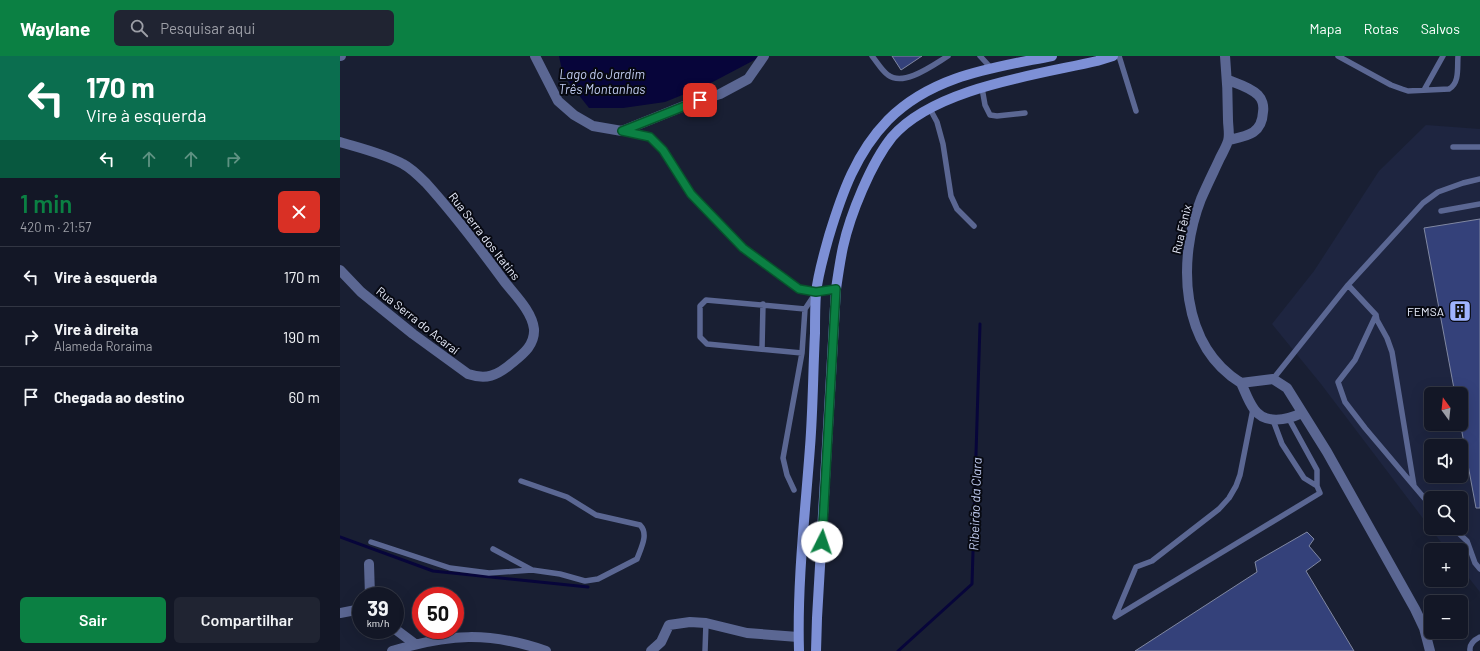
<!DOCTYPE html>
<html lang="pt">
<head>
<meta charset="utf-8">
<style>
	body { margin:0; font-family:Barlow,sans-serif; background:#202432; color:#f1f3f6; height:100vh; display:flex; flex-direction:column; font-size:15px; white-space:nowrap }
	* { box-sizing:border-box; margin:0 }
	p { font-size:13px; color:#9d9fa7 }
	.icon { flex:none; width:22px; height:22px; fill:none; stroke:currentColor; stroke-width:2; stroke-linecap:round; stroke-linejoin:round }
	.map { position:relative; flex:1; overflow:hidden }
	.panel { display:flex; flex-direction:column; background:#131726; width:340px }
	.panel>* { flex:none }
	.hud { background:#0b6e4f; color:#fff; overflow:hidden }
	.needle { width:26px; rotate:345deg }
	.buttons { position:absolute; left:1084px; top:331px; display:grid; gap:8px }
	.buttons a { display:grid; place-items:center; width:44px; height:44px; border-radius:6px; background:#131726; box-shadow:0 4px 16px #0002,0 0 0 1px #323643; font-size:20px }
	.speed { position:absolute; left:12px; top:531px; display:flex; gap:8px; font-size:20px; font-weight:700; text-align:center }
	.speed>* { display:grid; place-content:center; width:52px; height:52px; border-radius:50%; background:#131726; box-shadow:0 4px 16px #0002,0 0 0 1px #323643; line-height:1 }
	.speed small { font-size:10px; font-weight:400 }
	.speed .limit { border:6px solid #d22; background:#fff; color:#111 }
	.pin { position:absolute; display:grid; place-items:center; width:34px; height:34px; color:#fff; margin:-17px; border-radius:8px; box-shadow:0 2px 6px #0006 }
	.me { position:absolute; width:44px; margin:-22px; rotate:4deg; stroke-linejoin:round; filter:drop-shadow(0 0 3px #0008) }
	.turn { display:flex; align-items:center; gap:14px; height:84px; padding:0 20px; font-size:18px }
	.turn .icon { width:52px; height:52px; stroke-width:2.5 }
	.turn b { display:block; font-size:28px; line-height:34px }
	.lanes { display:flex; align-items:center; height:38px; padding:0 20px; background:#0003; justify-content:center; gap:20px; direction:ltr }
	.lanes .off { opacity:.35 }
	.round { display:grid; place-items:center; flex:none; width:42px; height:42px; border-radius:6px; background:#202432 }
	.overview { display:flex; align-items:center; justify-content:space-between; height:68px; padding:0 20px }
	h1 { font-size:24px; font-weight:600; line-height:30px; color:#0b8043 }
	.button { display:flex; gap:8px; margin-top:auto; padding:8px 20px }
	.button a { flex:1; height:46px; border-radius:6px; background:#0b8043; color:#fff; font-size:16px; font-weight:600; line-height:46px; text-align:center }
	.button a+a { background:#202432; color:#f1f3f6 }
	ul { padding:0; list-style:none }
	li { display:flex; align-items:center; gap:12px; height:60px; padding:0 20px; border-top:1px solid #323643 }
	li div { flex:1 }
	li b { display:block; font-size:15px }
	li em { font-style:normal }
	header { display:flex; align-items:center; gap:24px; box-sizing:border-box; height:56px; padding:0 20px; background:#0b8043; color:#fff }
	header strong { font-size:19px }
	nav { display:flex; gap:22px; margin-inline-start:auto; font-size:14px }
	.search { width:280px; height:36px; background:#202432; display:flex; align-items:center; gap:10px; box-sizing:border-box; padding:0 14px; border-radius:6px; color:#9d9fa7; font-size:15px }
	main { display:flex; flex:1; min-height:0 }
	.map>svg:first-child { display:block }
</style>
</head>
<body>
<header>
<strong>Waylane</strong>
<div class="search"><svg class="icon" aria-label="search" viewBox="0 0 24 24"><circle cx="10" cy="10" r="6"/><path d="M15 15l6 6"/></svg>Pesquisar aqui</div>
<nav><a>Mapa</a><a>Rotas</a><a>Salvos</a></nav>
</header>
<main>
<section class="panel">
<div class="hud">
<div class="turn"><svg class="icon" aria-label="left" viewBox="0 0 24 24"><path d="M17 20v-9H6M10 6l-5 5 5 5"/></svg><div><b>170 m</b>Vire à esquerda</div></div>
<div class="lanes"><svg class="icon" aria-label="left" viewBox="0 0 24 24"><path d="M17 20v-9H6M10 6l-5 5 5 5"/></svg><svg class="icon off" aria-label="ahead" viewBox="0 0 24 24"><path d="M12 20V5M6 11l6-6 6 6"/></svg><svg class="icon off" aria-label="ahead" viewBox="0 0 24 24"><path d="M12 20V5M6 11l6-6 6 6"/></svg><svg class="icon off" aria-label="right" viewBox="0 0 24 24"><path d="M7 20v-9h11M14 6l5 5-5 5"/></svg></div>
</div>
<div class="overview"><div><h1>1 min</h1><p>420 m · 21:57</p></div><a class="round" style="background:#d93025;color:#fff"><svg class="icon" aria-label="close" viewBox="0 0 24 24"><path d="M6 6l12 12M18 6L6 18"/></svg></a></div>
<ul>
<li><svg class="icon" aria-label="left" viewBox="0 0 24 24"><path d="M17 20v-9H6M10 6l-5 5 5 5"/></svg><div><b>Vire à esquerda</b></div><em>170 m</em></li>
<li><svg class="icon" aria-label="right" viewBox="0 0 24 24"><path d="M7 20v-9h11M14 6l5 5-5 5"/></svg><div><b>Vire à direita</b><p>Alameda Roraima</p></div><em>190 m</em></li>
<li><svg class="icon" aria-label="arrive" viewBox="0 0 24 24"><path d="M6 21V4h12l-3 4 3 4H6"/></svg><div><b>Chegada ao destino</b></div><em>60 m</em></li>
</ul>
<div class="button"><a>Sair</a><a>Compartilhar</a></div>
</section>
<div class="map">
<svg width="1140" height="595" viewBox="0 0 1140 595">
	<rect width="100%" height="100%" fill="#191f33"/>
	<path fill="#1e2540" fill-rule="evenodd" d="M1086 69 1140 73V536L1121 512V494H1107L981 328 932 268 974 215 1039 115ZM1091 338H1121V368H1091ZM1091 390H1121V420H1091ZM1091 442H1121V472H1091Z"/>
	<path fill="#07053a" d="M219 0H422L367 29 325 46 283 52H249L223 19Z"/>
	<g fill="none" stroke-linecap="round" stroke-linejoin="round">
		<path stroke="#07053a" stroke-width="3" d="M0 481 93 515 248 531
			M558 595 632 528 640 268"/>
	</g>
	<path fill="#34417a" stroke="#8088a2" d="M552 0H582L561 14Z
		M1140 163V452H1136L1121 371V338H1115L1084 172Z
		M967 476 974 483 969 490 981 504 966 515 1014 595H795L917 516 915 506Z"/>
	<g fill="none" stroke-linecap="round" stroke-linejoin="round">
		<path stroke="#5b6793" stroke-width="5.5" d="M532 0C537 6 542 15 548 19 564 31 593 9 608 0
			M640 0 651 12
			M779 0 796 55
			M998 0 1051 29 1062 33 1068 35 1109 33C1120 27 1117 11 1118 0
			M642 32 645 49 650 59 657 60 685 57
			M1084 34 1103 0
			M590 53 597 66 603 88 611 140 617 153 634 170
			M285 75 310 81 323 94 351 139 403 192 459 233 476 236 496 233
			M1113 91H1140
			M1101 155 1140 148
			M1008 229 1036 259 1037 264 1047 282 1052 296 1074 430 1091 450
			M1036 259 1015 304 998 326 1005 346 1025 372 1074 430
			M422 293 423 248
			M462 297 367 288 360 281V250L366 244 465 253
			M933 323 1008 229 1083 147 1098 136 1123 127 1140 123
			M933 364 942 388 964 422 977 430
			M454 434 447 419 443 402 462 297 465 253 475 238
			M1113 472 1127 485 1135 507 1140 513
			M31 486 110 512 149 517 192 514 220 518 245 525 258 523 297 503C301 492 309 478 300 469L256 459 227 441 181 425
			M153 493 192 514
			M775 561 980 437 977 430V414L949 363
			M775 561 796 511 812 505 879 453 889 442 896 430 900 419 913 353
			M365 595 366 567
			M1130 595C1129 588 1134 584 1140 581"/>
		<path stroke="#5b6793" stroke-width="10" d="M0 0H1
			M195 0 218 45 234 59 253 70 282 75 349 48 380 38 408 23 424 0
			M885 0C887 21 888 42 888 64 888 70 890 79 888 85 886 91 883 96 880 102 874 115 867 129 861 143 837 204 840 289 901 327
			M888 24C898 28 910 31 918 39 922 43 924 50 923 56 922 78 907 80 889 84
			M0 86C20 92 45 98 63 108 71 112 80 121 86 127 114 158 139 191 164 225 174 238 192 255 194 273 195 289 183 298 172 307 157 320 146 324 128 318L73 278 21 236 0 214
			M901 327 933 323 947 332 987 396 1075 553 1084 572 1090 595
			M901 327C905 335 908 345 914 353 925 369 947 364 962 357
			M29 508 30 540
			M0 557 21 553
			M55 573 75 588
			M52 595C108 578 149 575 206 595
			M311 595 321 586 329 569 350 566 366 567 407 577 458 581"/>
		<path stroke="#7d90d6" stroke-width="10" d="M459 595C457 527 465 459 470 391 473 353 473 315 475 277 475 264 475 250 476 237 478 218 484 198 489 180 502 137 516 97 548 64 593 19 653 12 712 0
			M476 595 477 562 496 233C498 219 500 205 503 191 510 159 531 107 552 81 594 32 696 19 757 5L773 0"/>
	</g>
	<g fill="none" stroke-linecap="round" stroke-linejoin="round">
		<g stroke="#07532c" stroke-width="10">
			<path id="route" d="M360 44 282 75 310 81 323 94 351 138 403 192 459 233 476 236 496 233 482 486"/>
		</g>
		<use href="#route" stroke="#0b8043" stroke-width="7"/>
	</g>
	<defs>
		<g id="building-square" transform="scale(1.15)"><rect x="-9" y="-9" width="18" height="18" rx="4" fill="#9fb3fd" stroke="#070912"/><path d="M-4-6H4V6H1V3H-1V6H-4ZM-2.5-4.3h1.7v1.8h-1.7ZM.8-4.3h1.7v1.8H.8ZM-2.5-1h1.7V.8h-1.7ZM.8-1h1.7V.8H.8Z" fill="#111"/></g>
	</defs>
	<g fill-rule="evenodd">
		<use href="#building-square" x="1120" y="255"/>
	</g>
	<g text-anchor="middle" dominant-baseline="central" stroke-width="4" stroke-linejoin="round" paint-order="stroke">
		<g font-size="12" fill="#e9edfc" stroke="#070912">
			<text transform="translate(841 173) rotate(-77)">Rua Fênix</text>
			<text transform="translate(145 180) rotate(52)">Rua Serra dos Itatins</text>
			<text transform="translate(78 264) rotate(38)">Rua Serra do Acaraí</text>
		</g>
		<g font-size="12" fill="#e9edfc" stroke="#070912" text-anchor="end">
			<text x="1104" y="255">FEMSA</text>
		</g>
		<g font-size="13" font-style="italic" fill="#c2cdf1" stroke="#070912">
			<text x="262" y="18">Lago do Jardim<tspan x="262" dy="15">Três Montanhas</tspan></text>
			<text transform="translate(635 448) rotate(-88)">Ribeirão da Clara</text>
		</g>
	</g>
</svg>
<div class="buttons">
<a><svg class="needle" viewBox="-14 -14 28 28"><path d="M0-13l5 13h-10z" fill="#e53935"/><path d="M0 13l5-13h-10z" fill="#9d9fa7"/></svg></a>
<a><svg class="icon" aria-label="sound" viewBox="0 0 24 24"><path d="M4 9h4l5-4v14l-5-4H4zM17 9q2 3 0 6"/></svg></a>
<a><svg class="icon" aria-label="search" viewBox="0 0 24 24"><circle cx="10" cy="10" r="6"/><path d="M15 15l6 6"/></svg></a>
<a>+</a>
<a>−</a>
</div>
<div class="speed"><div>39<small>km/h</small></div><div class="limit">50</div></div>
<div class="pin" style="left:360px;top:44px;background:#d93025"><svg class="icon" aria-label="arrive" viewBox="0 0 24 24"><path d="M6 21V4h12l-3 4 3 4H6"/></svg></div>
<svg class="me" style="left:482px;top:486px" viewBox="-20 -20 40 40"><circle r="19" fill="#fff"/><path d="M0-13L10 11 0 6-10 11z" fill="#0b8043"/></svg>
</div>
</main>
</body>
</html>
